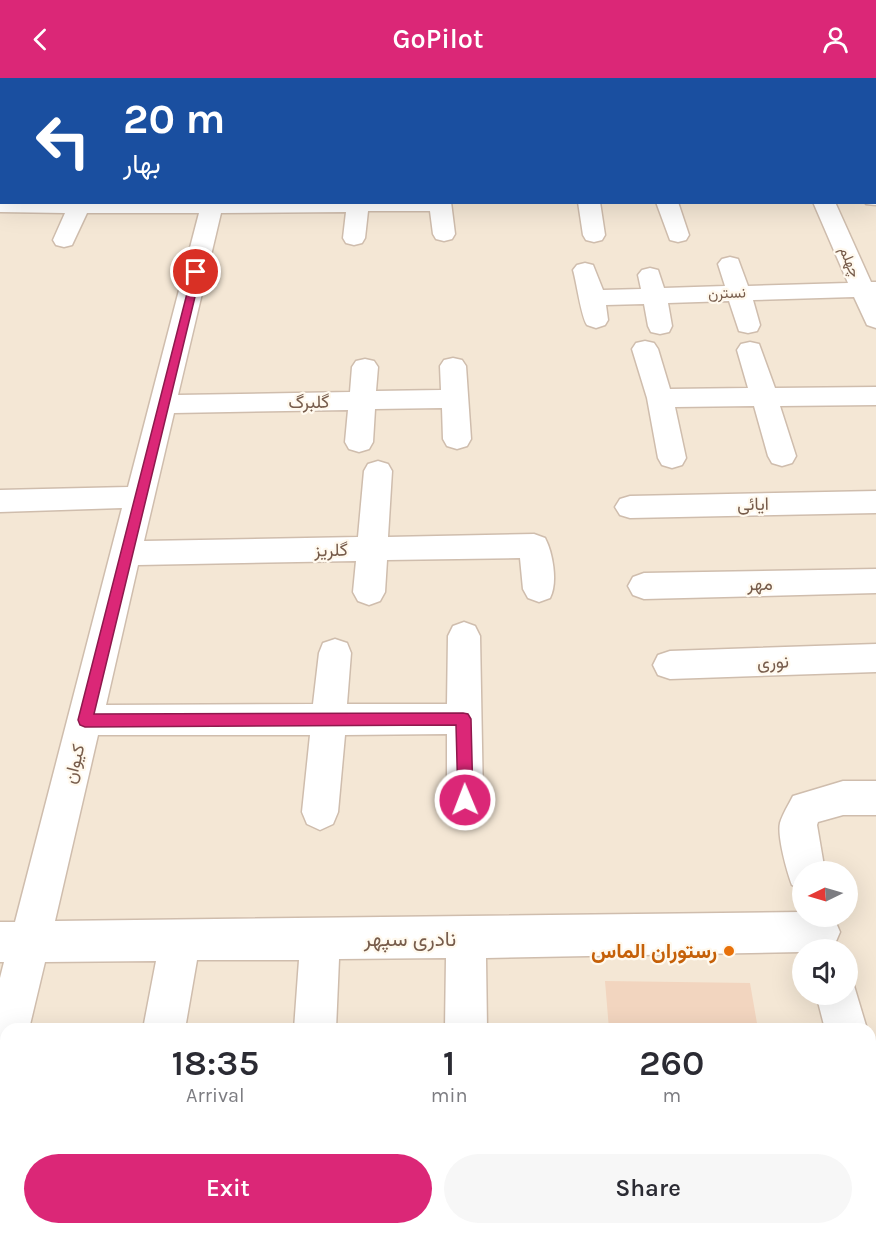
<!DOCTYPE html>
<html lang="en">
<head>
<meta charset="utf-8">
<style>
	body { margin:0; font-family:Karla,Vazirmatn,sans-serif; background:#f7f7f7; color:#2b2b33; height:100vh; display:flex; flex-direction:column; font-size:22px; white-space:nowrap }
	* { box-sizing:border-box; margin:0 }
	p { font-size:20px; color:#7c7c81 }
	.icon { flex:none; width:33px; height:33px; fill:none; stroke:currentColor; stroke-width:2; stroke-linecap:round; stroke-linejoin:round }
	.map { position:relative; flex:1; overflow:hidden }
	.drawer { position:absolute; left:0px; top:945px; width:876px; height:212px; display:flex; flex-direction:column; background:#fff; border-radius:18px 18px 0 0; box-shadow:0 6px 24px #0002 }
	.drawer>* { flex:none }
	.hud { position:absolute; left:0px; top:0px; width:876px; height:126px; box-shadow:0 6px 24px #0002; background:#1a4fa0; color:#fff; overflow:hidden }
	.needle { width:39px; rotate:265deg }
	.fabs { position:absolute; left:792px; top:783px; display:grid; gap:12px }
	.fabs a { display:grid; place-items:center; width:66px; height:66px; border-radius:50%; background:#fff; box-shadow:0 6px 24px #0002; font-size:30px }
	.pin { position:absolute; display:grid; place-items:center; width:51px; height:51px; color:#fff; margin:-26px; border:3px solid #fff; border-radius:50%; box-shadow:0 2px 6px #0007 }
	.me { position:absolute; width:66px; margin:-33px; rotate:359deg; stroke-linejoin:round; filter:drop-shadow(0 0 4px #0008) }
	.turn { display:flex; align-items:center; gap:21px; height:126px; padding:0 24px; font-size:27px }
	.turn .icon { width:78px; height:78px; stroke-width:2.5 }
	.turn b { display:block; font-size:42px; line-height:51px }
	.eta { display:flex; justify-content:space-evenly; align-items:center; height:102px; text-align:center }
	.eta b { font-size:36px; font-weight:600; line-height:42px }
	.button { display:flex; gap:12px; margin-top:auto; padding:12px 24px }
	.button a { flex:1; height:69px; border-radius:36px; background:#db2777; color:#fff; font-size:24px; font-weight:600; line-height:69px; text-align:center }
	.button a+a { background:#f7f7f7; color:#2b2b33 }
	header { display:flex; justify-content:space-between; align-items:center; height:78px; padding:0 24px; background:#db2777; color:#fff; font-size:27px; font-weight:600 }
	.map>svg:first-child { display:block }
</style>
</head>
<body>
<header><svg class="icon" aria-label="back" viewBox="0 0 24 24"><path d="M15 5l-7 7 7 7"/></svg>GoPilot<svg class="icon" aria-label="person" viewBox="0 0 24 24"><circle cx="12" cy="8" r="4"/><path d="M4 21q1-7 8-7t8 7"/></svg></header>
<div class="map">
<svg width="876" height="1156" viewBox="0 0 876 1156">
	<rect width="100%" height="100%" fill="#fdf5e7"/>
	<path fill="#f4e7d5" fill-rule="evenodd" d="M0 0H876V1156H0ZM2 2H874V124H2ZM802 794H848V838H802ZM802 872H848V916H802ZM6 951H870V1150H6Z"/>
	<path fill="#f2d5bf" d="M605 903 750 905 758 951H609Z
		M0 1143 6 1144V1150H50L78 1156H0Z
		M626 1150H792L793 1156H627Z"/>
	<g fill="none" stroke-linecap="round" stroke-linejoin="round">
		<g stroke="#cfbdad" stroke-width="3">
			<path id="minor" d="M35 0H53L34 2Z
				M235 0H253V2H235Z
				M411 0H429V2H411Z
				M757 0H775L776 2H758Z
				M874 115 876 127 866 126 874 124Z
				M0 122 2 124H451L455 156 452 161 444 163 436 161 433 156 430 133H368L365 160 362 165 354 167 346 165 343 160 346 134 221 135 178 317 350 314 352 289 356 283 365 281 374 283 378 289 376 313 441 312 440 288 444 282 453 280 462 282 466 288 471 361 467 368 457 371 447 368 443 361 442 330 375 331 373 364 369 371 359 374 349 371 345 364 348 332 174 335 144 463 358 459 364 393 368 386 378 383 388 386 392 393 388 459 534 456 545 460C553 475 558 505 550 520L539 524 528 520 523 511 520 480 387 482 385 514 380 523 369 527 358 523 353 514 356 483 138 487 106 627 313 626 319 575 323 565 335 561 347 565 351 575 347 626H447L448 558 453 548 464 544 475 548 480 558 483 722 478 734 465 739 452 734 447 722V656L345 657 338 734 333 746 320 752 307 746 302 734 310 657H98L55 843 802 834V838L834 840 840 854 834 868 826 872H802V874L486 880 487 951H445L446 880 339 881 336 951H294L299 882H197L185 951H143L156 883 45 884 29 951H6V1001L0 1004V900L4 884H0V844H15L122 430 0 434V412L128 409 199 135H87L72 167 64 169 56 167 53 162 65 135 0 134Z
				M578 124H600L605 157 602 162 594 164 586 162 583 157Z
				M656 124H678L689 157 686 162 678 164 670 162Z
				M813 124H835L871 204H876V250L867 247 854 219 753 222 760 247 757 253 748 255 739 253 729 223 668 225 672 248 669 254 660 256 651 254 648 248 644 226 606 227 608 242 605 247 596 250 587 247C581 238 577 206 573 192L577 187 585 185 593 187 603 212 641 211 638 197 642 192 650 190 658 192 664 210 725 208 718 186 722 181 730 179 738 181 748 208 848 205Z
				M645 263 654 265 658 271 670 311 748 310 737 272 741 266 750 264 759 266 775 310 876 309V327L780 328 796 378 792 385 782 388 772 385 768 378 754 328 675 329 686 380 682 387 672 390 662 387 658 380 647 320 632 271 636 265Z
				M876 413V435L630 440 620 437 615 429 620 421 630 418Z
				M876 491V515L644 521 633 517 628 508 633 499 644 495Z
				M876 566V594L670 601 658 597 653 587 658 577 670 573Z
				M843 703H876V737H843L818 744 817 747 825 794H802V812L792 807C787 794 777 758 780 745 783 735 789 726 793 718Z
				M848 900 852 901 867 951H825L816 916H848Z
				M870 1020 876 1022V1088L870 1085Z
				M102 1150H150L149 1156H101Z
				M443 1150H491V1156H443Z"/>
		</g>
		<use href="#minor" fill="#fff" fill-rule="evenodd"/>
	</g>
	<path fill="#db2777" stroke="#8e194d" stroke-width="1.5" d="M193 192 201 194 94 636 463 635 468 636 471 641 473 722 471 727 465 729 460 727 458 722 456 647 85 649 80 647 78 642Z"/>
	<circle fill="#e8710a" stroke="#fff9ee" stroke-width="2" cx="729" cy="873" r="6"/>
	<g text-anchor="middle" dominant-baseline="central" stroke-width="4.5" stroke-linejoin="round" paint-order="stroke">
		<g font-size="15" fill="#775c4b" stroke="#fff9ee">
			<text transform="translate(850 184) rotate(67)">چهلم</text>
			<text transform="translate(727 215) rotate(-2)">نسترن</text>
		</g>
		<g font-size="18" fill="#775c4b" stroke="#fff9ee">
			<text transform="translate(309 324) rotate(-1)">گلبرگ</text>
			<text transform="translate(753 426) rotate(-1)">ایائی</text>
			<text transform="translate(331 472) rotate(-1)">گلریز</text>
			<text transform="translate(760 506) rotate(-1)">مهر</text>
			<text transform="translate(773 584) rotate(-2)">نوری</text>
			<text transform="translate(74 686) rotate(-76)">کیوان</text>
		</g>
		<g font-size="21" fill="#775c4b" stroke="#fff9ee">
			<text x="410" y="861">نادری سپهر</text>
		</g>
		<g font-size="21" font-weight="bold" fill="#c56008" stroke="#fff9ee" text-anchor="end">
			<text x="717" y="873">رستوران الماس</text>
		</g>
	</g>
</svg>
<div class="fabs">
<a><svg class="needle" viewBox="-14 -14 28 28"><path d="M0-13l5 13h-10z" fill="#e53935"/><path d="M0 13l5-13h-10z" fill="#7c7c81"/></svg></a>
<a><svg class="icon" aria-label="sound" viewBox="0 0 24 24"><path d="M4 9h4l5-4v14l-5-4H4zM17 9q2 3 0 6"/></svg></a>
</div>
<div class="pin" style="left:196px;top:194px;background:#d93025"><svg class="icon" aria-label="arrive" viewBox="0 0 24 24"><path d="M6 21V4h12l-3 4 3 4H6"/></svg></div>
<svg class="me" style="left:465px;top:722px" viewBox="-20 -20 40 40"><circle r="17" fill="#db2777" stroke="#fff" stroke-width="3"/><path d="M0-11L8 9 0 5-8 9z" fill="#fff"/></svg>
<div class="hud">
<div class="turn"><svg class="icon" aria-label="left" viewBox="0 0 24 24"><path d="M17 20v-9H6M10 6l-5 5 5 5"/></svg><div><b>20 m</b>بهار</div></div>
</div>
<section class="drawer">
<div class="eta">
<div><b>18:35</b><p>Arrival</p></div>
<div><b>1</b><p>min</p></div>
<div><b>260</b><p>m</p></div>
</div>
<div class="button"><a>Exit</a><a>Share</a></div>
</section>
</div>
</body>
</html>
